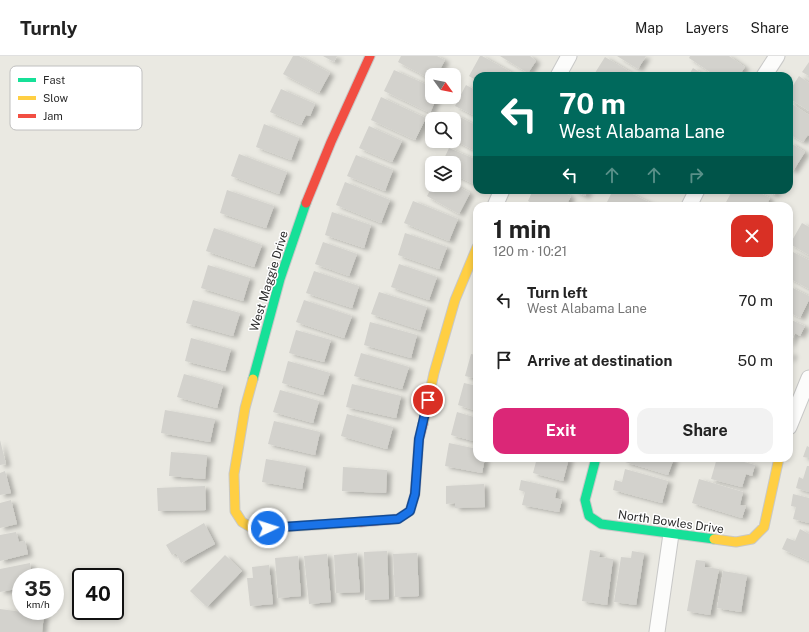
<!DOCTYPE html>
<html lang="en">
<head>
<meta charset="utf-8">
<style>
	body { margin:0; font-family:"Public Sans",sans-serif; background:#f2f2f2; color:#222; height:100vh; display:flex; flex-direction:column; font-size:15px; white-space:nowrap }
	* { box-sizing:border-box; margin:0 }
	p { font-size:13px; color:#767676 }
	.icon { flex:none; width:22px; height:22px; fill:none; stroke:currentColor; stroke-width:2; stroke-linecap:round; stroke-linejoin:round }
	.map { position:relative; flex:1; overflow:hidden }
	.panel { position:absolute; left:473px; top:146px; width:320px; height:260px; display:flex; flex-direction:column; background:#fff; border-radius:12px; box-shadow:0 2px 6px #0003 }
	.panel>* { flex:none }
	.hud { position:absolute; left:473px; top:16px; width:320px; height:122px; border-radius:12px; box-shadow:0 2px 6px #0003; background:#00695c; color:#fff; overflow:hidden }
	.needle { width:26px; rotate:123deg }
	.controls { position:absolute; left:425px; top:12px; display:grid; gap:8px }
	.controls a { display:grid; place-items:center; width:36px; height:36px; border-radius:8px; background:#fff; box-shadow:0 2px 6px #0003; font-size:20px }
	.speed { position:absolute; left:12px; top:512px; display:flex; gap:8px; font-size:20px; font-weight:700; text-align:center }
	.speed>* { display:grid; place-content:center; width:52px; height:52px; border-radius:50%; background:#fff; box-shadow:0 2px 6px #0003; line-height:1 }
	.speed small { font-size:10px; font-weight:400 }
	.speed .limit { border:2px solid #111; border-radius:6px; background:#fff; color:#111 }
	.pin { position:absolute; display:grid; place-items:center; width:34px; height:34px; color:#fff; margin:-17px; border:2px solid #fff; border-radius:50%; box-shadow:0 1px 4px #0007 }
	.me { position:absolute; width:44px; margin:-22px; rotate:86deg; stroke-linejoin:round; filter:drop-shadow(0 0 3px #0008) }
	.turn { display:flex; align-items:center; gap:14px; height:84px; padding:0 20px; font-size:18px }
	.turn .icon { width:52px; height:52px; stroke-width:2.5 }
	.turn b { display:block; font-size:28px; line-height:34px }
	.lanes { display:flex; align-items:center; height:38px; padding:0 20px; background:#0003; justify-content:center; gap:20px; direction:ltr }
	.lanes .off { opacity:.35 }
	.round { display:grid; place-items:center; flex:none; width:42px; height:42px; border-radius:12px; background:#f2f2f2 }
	.head { display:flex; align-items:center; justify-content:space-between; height:68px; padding:0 20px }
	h1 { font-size:24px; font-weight:700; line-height:30px }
	.cta { display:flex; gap:8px; margin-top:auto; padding:8px 20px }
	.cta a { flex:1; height:46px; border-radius:12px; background:#db2777; color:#fff; font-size:16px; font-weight:700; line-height:46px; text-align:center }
	.cta a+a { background:#f2f2f2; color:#222 }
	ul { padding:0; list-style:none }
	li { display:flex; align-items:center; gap:12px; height:60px; padding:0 20px }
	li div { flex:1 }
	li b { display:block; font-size:15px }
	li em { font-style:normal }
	header { display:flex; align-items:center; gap:24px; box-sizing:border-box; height:56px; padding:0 20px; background:#fff; border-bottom:1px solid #e0e0e0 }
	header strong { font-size:19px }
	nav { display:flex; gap:22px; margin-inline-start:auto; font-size:14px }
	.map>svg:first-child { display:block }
</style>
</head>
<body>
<header>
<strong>Turnly</strong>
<nav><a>Map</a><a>Layers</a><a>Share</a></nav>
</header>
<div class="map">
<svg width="809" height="576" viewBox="0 0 809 576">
	<defs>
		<filter id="shadow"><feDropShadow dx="4.5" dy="2.5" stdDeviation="2" flood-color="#0004"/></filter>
	</defs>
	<rect width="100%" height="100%" fill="#eae9e2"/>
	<path fill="#d3d2cd" filter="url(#shadow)" d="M293 0H299L330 17 319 37 283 18Z
		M323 0H337L334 6Z
		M401 0H437L445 4 437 19H432V24L398 6Z
		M480 0H482L518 20H477V25L469 20Z
		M500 0H530L536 5 528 17Z
		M617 0H646L638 13Z
		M690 0H729L745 11 739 20 735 17 733 20H716L689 2Z
		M605 1 637 20H593Z
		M809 6V20L802 16Z
		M693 12 706 20H688Z
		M394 14 432 31V41H437L430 57 384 35Z
		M799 20 809 27V55L789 42V36Z
		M466 29 477 35V61L455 50Z
		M281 33 315 48 310 60 306 59 301 69 270 56Z
		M381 41 426 62 415 84 371 64Z
		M789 46 809 59V80L808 79 803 86 789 78Z
		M456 59 477 70V96L454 84V64Z
		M264 68 299 82 291 104 256 91Z
		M369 70 402 85 392 106 359 92Z
		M789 86 805 96 793 115 789 113Z
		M449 92 477 104V121L474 128 454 119V107H442Z
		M239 98 287 116 279 138 231 120Z
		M356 99 393 114 385 135 347 120Z
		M345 126 390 144 381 167 336 149Z
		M454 128 470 137 459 158 427 140 433 129Z
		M227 134 274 150 266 172 220 157Z
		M533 134H558L571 140 566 150H538L528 145Z
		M573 134H588L585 140Z
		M613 134H624L657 150H605Z
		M725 134H754L770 142 766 150H729L725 148 731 137Z
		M765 134H777L774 139Z
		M413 145 458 163 449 185 404 167Z
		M332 156 371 169 364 192 325 179Z
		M802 167 809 171V199L790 188Z
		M214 172 262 189 254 211 206 195Z
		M405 177 447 191 439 213 398 199Z
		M323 186 357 198 349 220 315 208Z
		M791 195 809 204V233L789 222V199Z
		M399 208 437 221 429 244 391 231Z
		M208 209 250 222 243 245 201 232Z
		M314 215 359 230 352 252 306 237Z
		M789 230 809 240V244L800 262 789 256Z
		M379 236 427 251 420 274 371 258Z
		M193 244 240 257 233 280 186 267Z
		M304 244 352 260 344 282 296 266Z
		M789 263 805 270 800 280 795 277 789 290Z
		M370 266 417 279 411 302 364 289Z
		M296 274 331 284 324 306 289 297Z
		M477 280V290L474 288Z
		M191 282 231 293 225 315 185 305Z
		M789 296 793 298 789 305Z
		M361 297 409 311 402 333 354 320Z
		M471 298 477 299V323L465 320Z
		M288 305 330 317 323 339 282 327Z
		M184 318 223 329 217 352 177 341Z
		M464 327 477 330V355L458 349Z
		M352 328 401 340 396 362 346 351Z
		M280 334 319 345 313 367 273 356Z
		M165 354 215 363 210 386 161 377Z
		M457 356 477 362V386L451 379Z
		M347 358 393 371 387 393 341 380Z
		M274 365 320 376 315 399 268 388Z
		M0 384 6 408 0 409Z
		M449 387 477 393V402H485L482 417 445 410Z
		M807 390 809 391V402L803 401Z
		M171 396 207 399 205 423 169 420Z
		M537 402H569L563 425 533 417Z
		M626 402H674L668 419 625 406Z
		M717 402H729L755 409 752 420 746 418 742 431 711 423Z
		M266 403 306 410 302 433 262 426Z
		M807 410H809V436L796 432 799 421 803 423Z
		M343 411 387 414 386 437 342 435Z
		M625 413 668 425 662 447 613 434 615 424 622 426Z
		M5 415 11 437 0 439V417Z
		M699 423 743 436 740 449 746 450 742 462 692 447Z
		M521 424 557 432 555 442 562 444 559 456 522 449 525 436 519 434Z
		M484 428 485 451 455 452V447L446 448V430Z
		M205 430 206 454 158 455 157 432Z
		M793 438 809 442V467L793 463 796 451 791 450Z
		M11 444 17 468 0 472V447Z
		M204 467 215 488 181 507 176 497 172 499 166 489Z
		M800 473 809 478V505L782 493 787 482 795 485Z
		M16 476 19 486 25 485 28 498 0 505V479Z
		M590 494 600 496 599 501 613 503 607 549 582 545Z
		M387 495 389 543 365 544 364 496Z
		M632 495 644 497 636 549 614 546 621 501 631 502Z
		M357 497 360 536 336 537 334 499Z
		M417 497 419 540 395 541 393 498Z
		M327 498 331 546 309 548 304 500Z
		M225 499 242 515 207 551 190 535Z
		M298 500 301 540 278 542 275 502Z
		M696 504 705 505V511L719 513 710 559 687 555Z
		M30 507 32 519 27 520V521H21V532L0 536V513Z
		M269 509 273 548 250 550 247 522H253L252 511Z
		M723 515 747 519 741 556 717 552Z
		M0 553 44 559 42 576H0Z"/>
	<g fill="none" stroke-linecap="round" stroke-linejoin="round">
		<g stroke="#c8c8c7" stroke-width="17">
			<path id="street" d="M558 20 569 0
				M764 20 777 0
				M495 150 502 134
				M689 150 697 134
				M789 371 809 322
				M657 576 671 478"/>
		</g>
		<g stroke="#c8c8c7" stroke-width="11">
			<path id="fast" d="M253 323 280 223 306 147
				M596 402 585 444 589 460 601 468 714 483"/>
		</g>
		<g stroke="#c8c8c7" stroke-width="11">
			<path id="slow" d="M253 323 245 352 234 418 235 455 242 466 254 473 361 466
				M423 368 434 317 455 244 477 191
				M714 483 736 486 752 483 764 471 779 402"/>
		</g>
		<g stroke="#c8c8c7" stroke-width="11">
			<path id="jam" d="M306 147 331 86 370 0
				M361 466 398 463 410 455 415 438 419 383 423 368"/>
		</g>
		<use href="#street" stroke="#fcfcfb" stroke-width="15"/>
		<use href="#fast" stroke="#16e098" stroke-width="9"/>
		<use href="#slow" stroke="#ffcf43" stroke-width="9"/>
		<use href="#jam" stroke="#f24e42" stroke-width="9"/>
	</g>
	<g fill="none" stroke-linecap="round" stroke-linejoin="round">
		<g stroke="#114b97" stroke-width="10">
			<path id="route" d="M268 472 398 463 410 455 415 438 419 383 428 344"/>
		</g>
		<use href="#route" stroke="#1a73e8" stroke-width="7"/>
	</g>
	<g text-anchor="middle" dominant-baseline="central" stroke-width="3" stroke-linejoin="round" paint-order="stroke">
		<g font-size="12" fill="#2c2c2c" stroke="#fff">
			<text transform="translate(269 225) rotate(-73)">West Maggie Drive</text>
			<text transform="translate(671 466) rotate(8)">North Bowles Drive</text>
		</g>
	</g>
	<rect x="10" y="10" width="132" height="64" rx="6" fill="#fff" stroke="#c0c0c0" stroke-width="1"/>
	<rect x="18" y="22" width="18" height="4" fill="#16e098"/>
	<rect x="18" y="40" width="18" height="4" fill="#ffcf43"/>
	<rect x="18" y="58" width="18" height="4" fill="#f24e42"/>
	<g font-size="11" fill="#2c2c2c">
		<text x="43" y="28">Fast</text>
		<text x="43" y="46">Slow</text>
		<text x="43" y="64">Jam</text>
	</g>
</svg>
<div class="controls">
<a><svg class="needle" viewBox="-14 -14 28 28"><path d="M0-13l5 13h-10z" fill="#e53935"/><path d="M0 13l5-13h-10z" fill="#767676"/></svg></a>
<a><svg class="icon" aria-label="search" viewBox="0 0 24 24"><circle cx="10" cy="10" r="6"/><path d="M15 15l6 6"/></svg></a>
<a><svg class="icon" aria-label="layers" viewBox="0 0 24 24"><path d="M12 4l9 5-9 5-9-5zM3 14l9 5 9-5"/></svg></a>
</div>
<div class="speed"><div>35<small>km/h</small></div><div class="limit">40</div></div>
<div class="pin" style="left:428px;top:344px;background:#d93025"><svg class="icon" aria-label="arrive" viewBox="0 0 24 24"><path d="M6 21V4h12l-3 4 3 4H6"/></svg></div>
<svg class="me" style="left:268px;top:472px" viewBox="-20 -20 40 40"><circle r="17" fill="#1a73e8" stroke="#fff" stroke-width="3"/><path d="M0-11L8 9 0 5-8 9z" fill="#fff"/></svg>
<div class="hud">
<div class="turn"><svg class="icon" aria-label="left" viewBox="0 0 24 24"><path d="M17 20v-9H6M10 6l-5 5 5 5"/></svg><div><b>70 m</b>West Alabama Lane</div></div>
<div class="lanes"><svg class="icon" aria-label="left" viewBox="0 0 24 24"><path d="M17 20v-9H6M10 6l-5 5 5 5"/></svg><svg class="icon off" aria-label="ahead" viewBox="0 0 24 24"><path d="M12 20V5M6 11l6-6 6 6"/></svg><svg class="icon off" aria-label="ahead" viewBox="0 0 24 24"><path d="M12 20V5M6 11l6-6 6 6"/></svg><svg class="icon off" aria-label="right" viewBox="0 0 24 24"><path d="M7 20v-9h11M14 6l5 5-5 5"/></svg></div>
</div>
<section class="panel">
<div class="head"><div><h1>1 min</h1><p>120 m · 10:21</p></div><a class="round" style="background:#d93025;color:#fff"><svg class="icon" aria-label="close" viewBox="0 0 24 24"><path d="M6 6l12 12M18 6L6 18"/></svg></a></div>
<ul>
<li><svg class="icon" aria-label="left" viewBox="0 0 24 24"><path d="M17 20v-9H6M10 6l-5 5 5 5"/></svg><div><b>Turn left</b><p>West Alabama Lane</p></div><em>70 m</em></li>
<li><svg class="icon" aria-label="arrive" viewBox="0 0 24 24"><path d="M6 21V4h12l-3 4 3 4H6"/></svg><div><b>Arrive at destination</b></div><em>50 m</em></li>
</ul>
<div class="cta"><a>Exit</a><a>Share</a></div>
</section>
</div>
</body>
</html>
